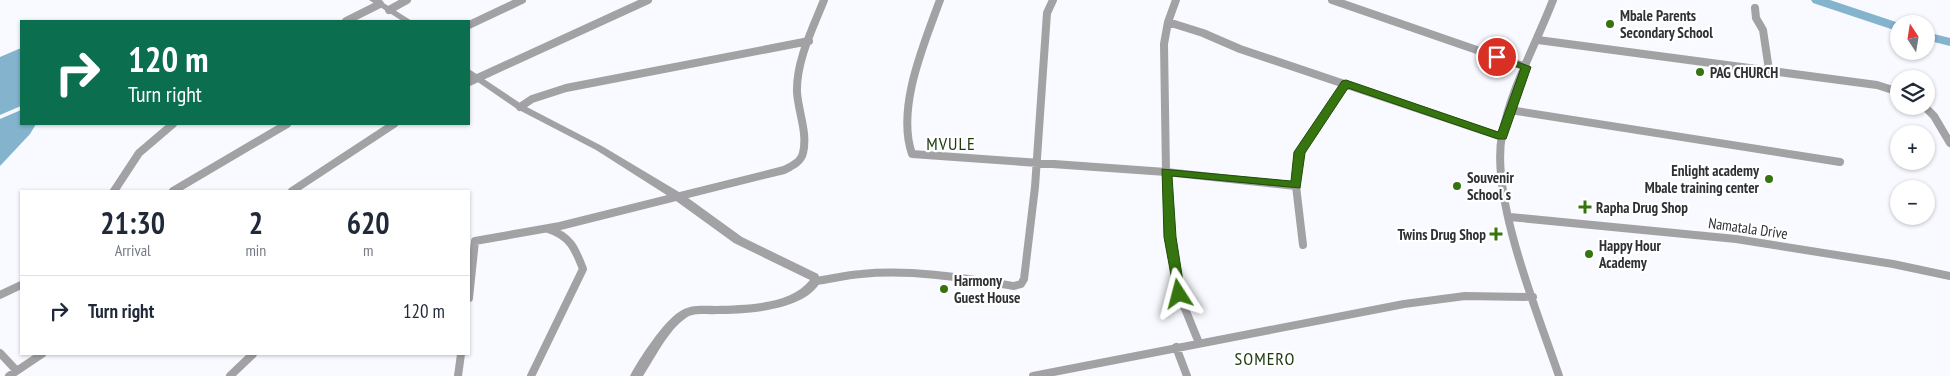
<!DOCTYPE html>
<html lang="en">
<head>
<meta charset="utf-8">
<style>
	body { margin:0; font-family:"PT Sans Narrow",sans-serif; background:#f6f6f7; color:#1f2937; height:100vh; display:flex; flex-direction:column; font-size:19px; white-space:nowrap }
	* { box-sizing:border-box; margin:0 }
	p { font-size:16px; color:#747a83 }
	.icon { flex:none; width:28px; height:28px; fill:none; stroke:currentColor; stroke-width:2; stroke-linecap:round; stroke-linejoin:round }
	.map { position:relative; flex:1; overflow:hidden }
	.details { position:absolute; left:20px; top:190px; width:450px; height:165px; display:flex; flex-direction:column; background:#fff; border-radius:0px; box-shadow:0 1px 4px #0004 }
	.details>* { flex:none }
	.hud { position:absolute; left:20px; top:20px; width:450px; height:105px; border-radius:0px; box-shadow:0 1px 4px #0004; background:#0b6e4f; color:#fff; overflow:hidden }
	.needle { width:32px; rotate:348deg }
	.tools { position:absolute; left:1890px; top:15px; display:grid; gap:10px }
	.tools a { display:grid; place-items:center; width:45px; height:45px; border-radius:50%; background:#fff; box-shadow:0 1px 4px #0004; font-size:25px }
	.pin { position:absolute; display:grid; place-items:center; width:42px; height:42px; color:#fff; margin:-21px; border:2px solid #fff; border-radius:50%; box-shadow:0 1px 5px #0007 }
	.me { position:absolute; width:55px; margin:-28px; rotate:351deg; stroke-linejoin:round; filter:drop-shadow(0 0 4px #0008) }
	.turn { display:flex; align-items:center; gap:18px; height:105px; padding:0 25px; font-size:22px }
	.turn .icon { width:65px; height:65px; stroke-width:2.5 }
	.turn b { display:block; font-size:35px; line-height:42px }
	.eta { display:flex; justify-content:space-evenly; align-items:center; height:85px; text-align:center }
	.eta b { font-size:30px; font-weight:800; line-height:35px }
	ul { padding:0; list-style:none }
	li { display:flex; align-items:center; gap:15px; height:70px; padding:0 25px; border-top:1px solid #e0e1e3 }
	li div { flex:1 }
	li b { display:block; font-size:19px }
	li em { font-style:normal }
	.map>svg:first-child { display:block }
</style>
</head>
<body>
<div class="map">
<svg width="1950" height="376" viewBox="0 0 1950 376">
	<rect width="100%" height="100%" fill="#f8faff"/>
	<path fill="#83b3cd" d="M21 48V106L0 115V57Z
		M21 110V124H36L30 134 0 166V119Z"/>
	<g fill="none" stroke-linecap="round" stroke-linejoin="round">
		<path fill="#83b3cd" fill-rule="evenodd" d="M1811 0H1830L1902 24H1899V31L1894 30 1813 3Z
			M1926 32 1950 38V46L1926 40Z"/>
		<path stroke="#a2a1a4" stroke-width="8" d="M940 0C924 44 896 108 912 154L1166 172 1296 186
			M1176 0 1168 22 1164 44 1166 172 1170 237 1179 294 1199 343
			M1332 0 1526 67
			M1553 0C1536 44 1511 88 1502 135 1490 198 1538 314 1559 376
			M1755 8 1756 18 1763 30 1769 70
			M389 10 407 0
			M346 21 380 4
			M1168 22 1203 33 1240 49 1502 137
			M469 25 522 0
			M1538 40 1877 85 1899 92
			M469 82 648 0
			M1924 106 1934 116 1950 143
			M520 107 532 99 566 88 809 41
			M1510 110 1840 162
			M114 191 139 153 173 124
			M173 191 287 124
			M292 191 394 124
			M1510 217 1736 239 1893 264 1950 276
			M1303 245 1296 186 1300 152 1346 84
			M816 281C831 279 846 275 861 274 912 269 964 278 1014 286L1021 284 1024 279 1035 187 1047 13 1053 0
			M0 295 21 285
			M469 298 475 241 560 226 784 170C792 166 801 162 803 153 808 133 798 111 797 92 796 61 813 28 824 0
			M1176 347 1187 376
			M0 353 16 370
			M9 376 42 354
			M230 376 253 354
			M458 376 461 354
			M531 376 583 269C575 248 570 236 548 229
			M1033 376 1404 304 1465 296 1533 297"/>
		<path fill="#a2a1a4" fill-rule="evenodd" d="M369 0H379L412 21H402Z
			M469 69 523 105 602 146 684 195 742 237 818 274 821 281C805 311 747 314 716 314 707 315 694 312 686 318 668 330 655 358 643 376H630C638 360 664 321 679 312 690 304 704 306 716 306 746 305 790 305 810 280L734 243 676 201 596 150 517 109 469 76Z"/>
	</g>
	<path fill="#35740e" stroke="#224b09" d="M1497 54 1531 67 1506 139H1498L1348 88 1305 153 1300 188 1172 176 1176 237 1185 294 1184 297H1175L1164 237 1162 169 1291 181 1294 152 1342 81 1346 80 1498 132 1521 68 1494 60 1492 57Z"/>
	<g fill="#35740e" stroke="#fff" stroke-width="2">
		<circle cx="1610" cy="24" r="5"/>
		<circle cx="1700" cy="72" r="5"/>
		<circle cx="1769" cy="179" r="5"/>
		<circle cx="1457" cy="186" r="5"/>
		<path d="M1582.5 199.5h5v5h5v5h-5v5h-5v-5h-5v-5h5z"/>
		<path d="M1493.5 226.5h5v5h5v5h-5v5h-5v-5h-5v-5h5z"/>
		<circle cx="1589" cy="254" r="5"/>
		<circle cx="944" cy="289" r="5"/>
	</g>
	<g text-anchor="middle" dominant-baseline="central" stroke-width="4.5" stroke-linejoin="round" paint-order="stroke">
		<g font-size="15" font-weight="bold" fill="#303134" stroke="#fff" text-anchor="start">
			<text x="1620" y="15">Mbale Parents<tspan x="1620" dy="17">Secondary School</tspan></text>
			<text x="1710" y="72">PAG CHURCH</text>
			<text x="1759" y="170" text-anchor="end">Enlight academy<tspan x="1759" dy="17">Mbale training center</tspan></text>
			<text x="1467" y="177">Souvenir<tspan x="1467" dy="17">School s</tspan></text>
			<text x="1596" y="207">Rapha Drug Shop</text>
			<text x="1486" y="234" text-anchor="end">Twins Drug Shop</text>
			<text x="1599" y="245">Happy Hour<tspan x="1599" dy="17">Academy</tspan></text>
			<text x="954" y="280">Harmony<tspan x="954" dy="17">Guest House</tspan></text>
		</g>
		<g font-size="15" fill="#303134" stroke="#fff">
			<text transform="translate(1748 228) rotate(8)">Namatala Drive</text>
		</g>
		<g font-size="18" letter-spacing="1" fill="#1c3a0d" stroke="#fff">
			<text x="951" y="143">MVULE</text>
			<text x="1265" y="358">SOMERO</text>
		</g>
	</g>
</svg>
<div class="tools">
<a><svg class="needle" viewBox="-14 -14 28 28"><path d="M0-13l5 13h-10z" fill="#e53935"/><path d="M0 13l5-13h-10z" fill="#747a83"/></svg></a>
<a><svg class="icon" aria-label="layers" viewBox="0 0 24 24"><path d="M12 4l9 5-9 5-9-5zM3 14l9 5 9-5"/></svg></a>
<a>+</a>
<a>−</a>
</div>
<div class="pin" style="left:1497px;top:57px;background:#d93025"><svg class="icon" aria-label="arrive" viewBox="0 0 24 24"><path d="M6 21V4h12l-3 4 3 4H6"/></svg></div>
<svg class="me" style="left:1179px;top:294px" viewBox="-20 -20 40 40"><path d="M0-17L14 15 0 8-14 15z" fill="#35740e" stroke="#fff" stroke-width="4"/></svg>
<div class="hud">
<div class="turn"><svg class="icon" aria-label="right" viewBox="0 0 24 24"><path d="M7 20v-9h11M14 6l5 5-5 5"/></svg><div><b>120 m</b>Turn right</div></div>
</div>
<section class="details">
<div class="eta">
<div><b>21:30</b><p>Arrival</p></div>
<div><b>2</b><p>min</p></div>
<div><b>620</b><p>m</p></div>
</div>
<ul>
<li><svg class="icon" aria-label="right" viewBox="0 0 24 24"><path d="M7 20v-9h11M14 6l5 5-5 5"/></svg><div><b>Turn right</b></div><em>120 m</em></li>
</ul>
</section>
</div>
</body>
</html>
